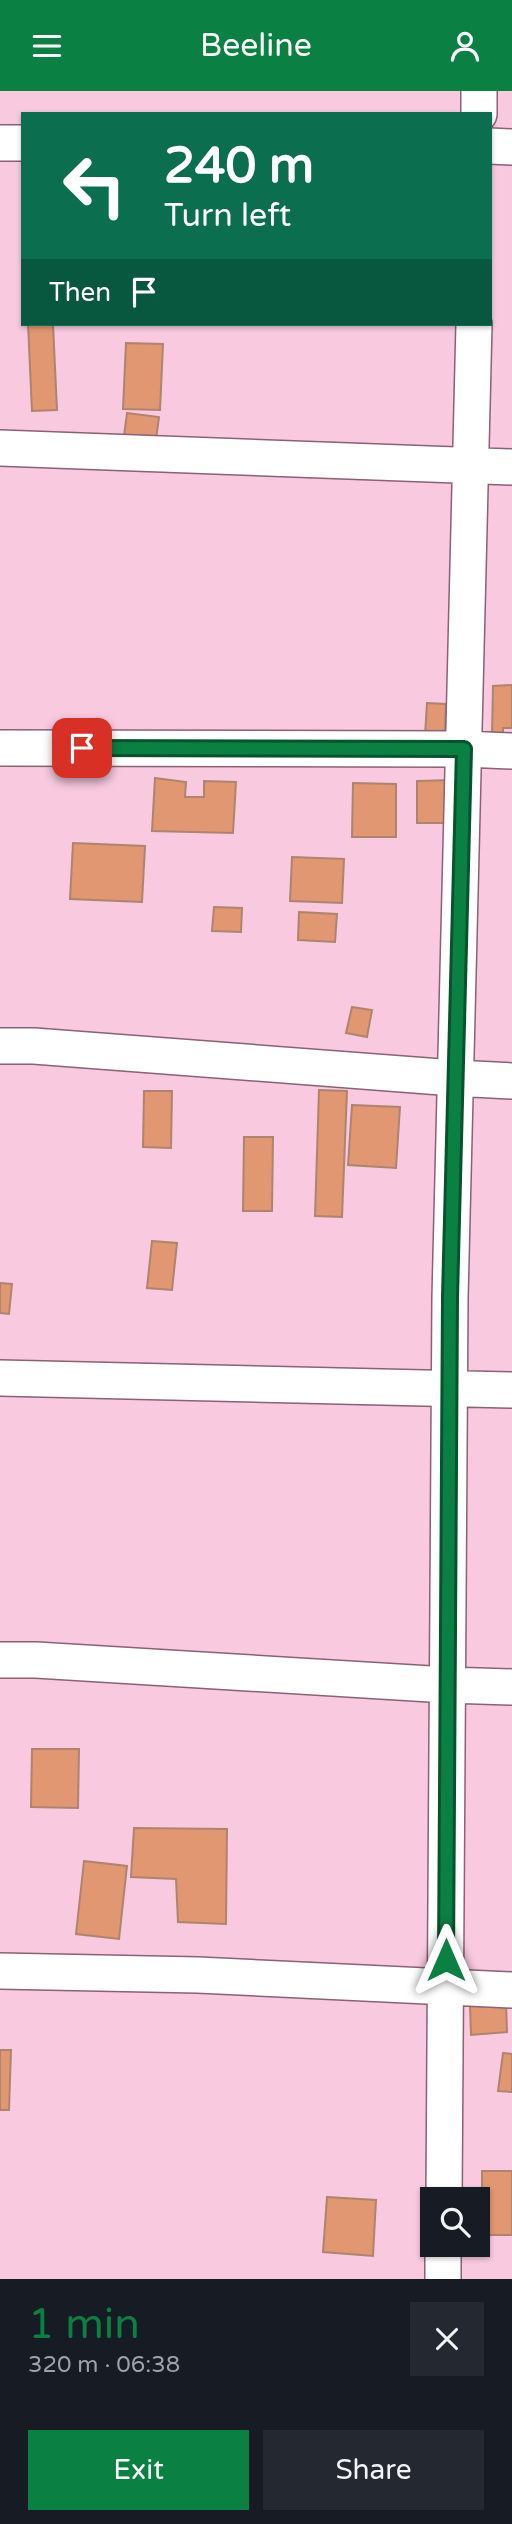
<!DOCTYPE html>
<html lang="en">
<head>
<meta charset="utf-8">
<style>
	body { margin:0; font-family:"Varela Round",sans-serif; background:#242831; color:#f1f3f6; height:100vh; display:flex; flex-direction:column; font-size:26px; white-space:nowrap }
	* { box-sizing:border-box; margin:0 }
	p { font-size:23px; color:#9ea1a6 }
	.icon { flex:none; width:38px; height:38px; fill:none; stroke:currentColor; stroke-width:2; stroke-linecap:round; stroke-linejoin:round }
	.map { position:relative; height:2188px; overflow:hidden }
	.sheet { display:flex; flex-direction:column; background:#171b24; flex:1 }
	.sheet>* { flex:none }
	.top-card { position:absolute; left:21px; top:21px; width:471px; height:214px; border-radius:0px; box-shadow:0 2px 5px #0004; background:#0b6e4f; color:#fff; overflow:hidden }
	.tools { position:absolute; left:420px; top:2096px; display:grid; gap:14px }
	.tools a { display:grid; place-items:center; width:70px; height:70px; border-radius:0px; background:#171b24; box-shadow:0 2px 5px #0004; font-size:35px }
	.pin { position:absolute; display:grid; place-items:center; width:60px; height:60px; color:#fff; margin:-30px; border-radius:14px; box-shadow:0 4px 10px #0006 }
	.me { position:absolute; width:77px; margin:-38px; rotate:0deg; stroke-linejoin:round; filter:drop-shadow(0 0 5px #0008) }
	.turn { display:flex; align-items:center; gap:24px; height:147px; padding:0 28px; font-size:32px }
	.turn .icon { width:91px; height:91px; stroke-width:2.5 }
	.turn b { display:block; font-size:49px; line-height:60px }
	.then { display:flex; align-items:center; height:66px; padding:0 28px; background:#0003; gap:14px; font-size:26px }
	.round { display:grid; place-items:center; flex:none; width:74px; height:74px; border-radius:0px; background:#242831 }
	.overview { display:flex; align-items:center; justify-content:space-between; height:119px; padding:0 28px }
	h1 { font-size:42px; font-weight:600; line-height:52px; color:#0b8043 }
	.primary-button { display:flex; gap:14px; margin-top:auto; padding:14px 28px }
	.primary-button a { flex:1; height:80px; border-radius:0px; background:#0b8043; color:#fff; font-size:28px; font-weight:600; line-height:80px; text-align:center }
	.primary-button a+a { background:#242831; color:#f1f3f6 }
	header { display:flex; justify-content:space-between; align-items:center; height:91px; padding:0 28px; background:#0b8043; color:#fff; font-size:32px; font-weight:600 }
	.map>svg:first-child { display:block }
</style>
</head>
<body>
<header><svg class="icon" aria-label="menu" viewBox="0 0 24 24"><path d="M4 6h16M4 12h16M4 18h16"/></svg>Beeline<svg class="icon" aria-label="person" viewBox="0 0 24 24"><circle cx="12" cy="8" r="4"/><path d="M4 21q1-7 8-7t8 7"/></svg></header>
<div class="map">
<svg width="512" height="2188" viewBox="0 0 512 2188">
	<rect width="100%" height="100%" fill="#f8c9df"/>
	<path fill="#e09772" stroke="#ae846f" stroke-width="2" d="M28 233H53L57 319 32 320Z
		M126 252 163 253 160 319 123 318Z
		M127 322 159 326 156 349 124 345Z
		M512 594V637H503V644L492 643 493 595Z
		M427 612 446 613 445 645 425 644Z
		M155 687 186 691 185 706H204V690L236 691 233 742 152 740Z
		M454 689V732H417V690Z
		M353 692 396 693V746H352Z
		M73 752 145 755 142 811 70 808Z
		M292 766 344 768 342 812 290 810Z
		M214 816 242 817 241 841 212 840Z
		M299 821 337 823 335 851 298 849Z
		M352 916 372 919 367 946 346 942Z
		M319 999 347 1000 342 1126 315 1125Z
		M144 1000H172L171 1057 143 1056Z
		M352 1014 400 1016 396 1077 348 1074Z
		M244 1046H273L272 1120H243Z
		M152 1150 177 1152 172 1199 147 1197Z
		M0 1192 12 1193 9 1223 0 1222Z
		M32 1658H79L78 1717 31 1716Z
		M134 1737 227 1738 226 1833 178 1831 176 1788 131 1786Z
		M84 1770 127 1775 119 1848 76 1843Z
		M506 1912 507 1941 471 1944 470 1915Z
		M0 1959H11L9 2019H0Z
		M503 1962 512 1963V2001L498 2000Z
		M482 2080H512V2144H482Z
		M327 2106 376 2109 373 2165 323 2161Z"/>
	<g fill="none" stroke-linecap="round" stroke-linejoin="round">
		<g stroke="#8a6175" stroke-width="38">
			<path id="minor" d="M479 23V0
				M0 52H23
				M490 55 512 56
				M0 357 512 376
				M0 657 464 658 512 660
				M0 955H34L454 987 512 990
				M0 1287 512 1299
				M0 1569H36L447 1594 512 1596
				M0 1880 198 1884 512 1899
				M444 2109 450 1207 474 233
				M443 2188V2154"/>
		</g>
		<use href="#minor" stroke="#fff" stroke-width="35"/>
	</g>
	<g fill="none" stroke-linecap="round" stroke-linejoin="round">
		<g stroke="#07532c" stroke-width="18">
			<path id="route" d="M82 657 464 658 450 1206 446 1869"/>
		</g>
		<use href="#route" stroke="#0b8043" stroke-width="12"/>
	</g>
</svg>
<div class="tools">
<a><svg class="icon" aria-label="search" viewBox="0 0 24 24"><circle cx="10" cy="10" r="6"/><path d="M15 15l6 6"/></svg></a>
</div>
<div class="pin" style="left:82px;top:657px;background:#d93025"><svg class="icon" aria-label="arrive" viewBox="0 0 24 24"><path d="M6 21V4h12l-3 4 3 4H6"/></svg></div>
<svg class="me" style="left:446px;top:1869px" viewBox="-20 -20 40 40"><path d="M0-17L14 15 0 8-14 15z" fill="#0b8043" stroke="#fff" stroke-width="4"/></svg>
<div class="top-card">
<div class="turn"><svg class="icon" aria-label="left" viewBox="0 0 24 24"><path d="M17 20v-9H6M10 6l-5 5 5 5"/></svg><div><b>240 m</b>Turn left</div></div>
<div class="then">Then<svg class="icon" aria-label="arrive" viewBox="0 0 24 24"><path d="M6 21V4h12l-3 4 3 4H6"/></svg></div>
</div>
</div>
<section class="sheet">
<div class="overview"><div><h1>1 min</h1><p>320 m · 06:38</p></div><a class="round"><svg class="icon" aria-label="close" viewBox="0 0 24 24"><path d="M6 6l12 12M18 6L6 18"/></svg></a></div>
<div class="primary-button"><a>Exit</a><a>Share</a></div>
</section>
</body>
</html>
